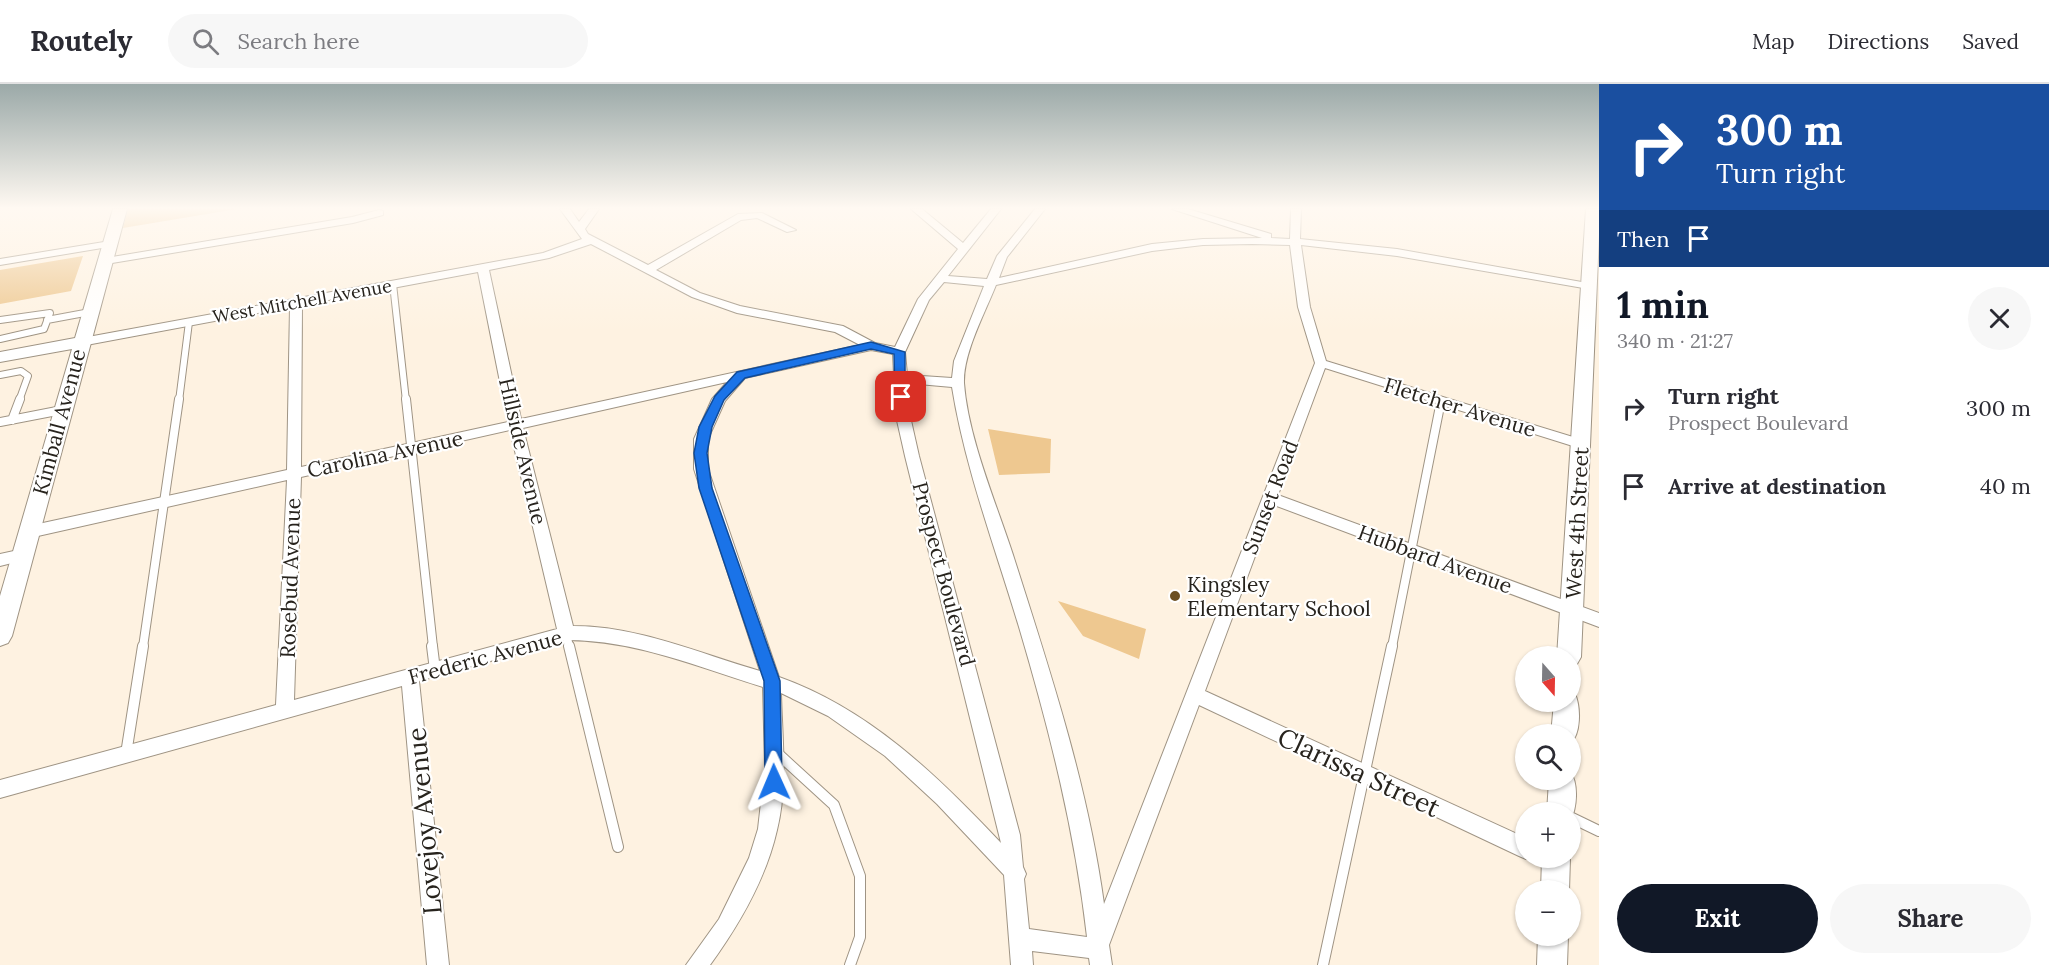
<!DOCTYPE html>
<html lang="en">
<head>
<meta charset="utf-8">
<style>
	body { margin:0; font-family:Lora,serif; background:#f7f7f7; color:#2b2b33; height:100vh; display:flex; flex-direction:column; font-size:22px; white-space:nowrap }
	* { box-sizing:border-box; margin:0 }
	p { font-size:20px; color:#7c7c81 }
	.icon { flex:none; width:33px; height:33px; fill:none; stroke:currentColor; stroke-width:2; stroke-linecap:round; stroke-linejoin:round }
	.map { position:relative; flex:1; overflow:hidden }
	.details { display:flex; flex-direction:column; background:#fff; width:450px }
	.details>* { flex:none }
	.guide { background:#1a4fa0; color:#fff; overflow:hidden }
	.needle { width:39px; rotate:160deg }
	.fabs { position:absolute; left:1515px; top:562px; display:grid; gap:12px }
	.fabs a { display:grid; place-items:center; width:66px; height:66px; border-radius:50%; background:#fff; box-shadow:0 2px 4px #0004; font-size:30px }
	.pin { position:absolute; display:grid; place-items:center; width:51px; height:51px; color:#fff; margin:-26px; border-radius:12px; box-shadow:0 3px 9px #0006 }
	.me { position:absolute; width:66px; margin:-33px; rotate:359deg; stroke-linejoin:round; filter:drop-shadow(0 0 4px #0008) }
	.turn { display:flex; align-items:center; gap:21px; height:126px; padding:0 18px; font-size:27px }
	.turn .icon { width:78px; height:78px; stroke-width:2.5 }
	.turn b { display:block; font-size:42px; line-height:51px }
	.then { display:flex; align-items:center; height:57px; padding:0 18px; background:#0003; gap:12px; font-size:22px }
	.round { display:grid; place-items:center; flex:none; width:63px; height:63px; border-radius:32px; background:#f7f7f7 }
	.head { display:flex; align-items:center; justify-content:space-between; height:102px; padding:0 18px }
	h1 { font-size:36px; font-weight:700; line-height:45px; color:#111827 }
	.button { display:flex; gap:12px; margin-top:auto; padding:12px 18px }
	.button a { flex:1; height:69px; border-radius:36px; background:#111827; color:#fff; font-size:24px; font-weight:700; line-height:69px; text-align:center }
	.button a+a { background:#f7f7f7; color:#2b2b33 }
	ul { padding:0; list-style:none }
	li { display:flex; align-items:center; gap:18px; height:78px; padding:0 18px }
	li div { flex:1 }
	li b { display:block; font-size:22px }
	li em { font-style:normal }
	header { display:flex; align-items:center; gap:36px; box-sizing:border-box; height:84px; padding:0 30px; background:#fff; border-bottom:2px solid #e1e1e2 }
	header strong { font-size:28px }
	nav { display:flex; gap:33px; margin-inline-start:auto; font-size:21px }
	.search { width:420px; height:54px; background:#f7f7f7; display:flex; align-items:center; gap:15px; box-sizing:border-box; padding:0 21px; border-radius:33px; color:#7c7c81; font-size:22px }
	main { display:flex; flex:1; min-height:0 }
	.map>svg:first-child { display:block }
</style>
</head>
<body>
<header>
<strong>Routely</strong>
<div class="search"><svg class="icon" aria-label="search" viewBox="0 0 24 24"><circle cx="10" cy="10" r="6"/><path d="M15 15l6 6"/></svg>Search here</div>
<nav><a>Map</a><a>Directions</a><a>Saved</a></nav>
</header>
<main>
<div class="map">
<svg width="1599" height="881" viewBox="0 0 1599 881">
	<rect width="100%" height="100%" fill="#fef2e1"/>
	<path fill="#eec890" d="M128 125H237L123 144Z
		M83 172 71 207 0 220V186Z
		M988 345 1051 355 1050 389 999 391Z
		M1058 517 1146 545 1139 575 1083 552Z"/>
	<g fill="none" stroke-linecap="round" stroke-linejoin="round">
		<g stroke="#9f9484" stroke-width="8">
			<path id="lane-far2" d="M393 200 406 317
				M0 236 50 229 44 245 0 255
				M47 236 90 228
				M0 291 21 287 28 292 19 317
				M179 317 189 238"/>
		</g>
		<g stroke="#9f9484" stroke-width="10">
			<path id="lane-far1" d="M406 315 433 563
				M12 336 20 315
				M0 338 62 326
				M566 549 569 563
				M143 563 179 315
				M1392 563 1441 317"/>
		</g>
		<g stroke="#9f9484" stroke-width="12">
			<path id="lane" d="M432 562 435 586
				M569 562 618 763
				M776 668 834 721 860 792V853L850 881
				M126 670 143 562
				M1570 733 1599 747
				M1323 881 1392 562"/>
		</g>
		<g stroke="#9f9484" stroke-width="2">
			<path id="street" d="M560 125H570L579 138 589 125H599L585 145 588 150 648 181 738 130 762 129 796 146 787 148 757 134 741 136 656 186 700 209 740 222 843 242 875 259 895 263 918 215 958 165 911 125H922L963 159 991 125H1001L948 192 987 195 997 172 1035 125H1045L1007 173 999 194 1152 160 1203 155 1262 154 1172 125H1188L1271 150V154L1290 155 1291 125H1301L1300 155 1397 165 1593 200 1595 202 1589 205 1397 172 1301 161 1310 223 1326 277 1586 357 1588 360 1586 363H1576L1325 284 1278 411 1599 529V543L1274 421 1205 607 1526 754V774H1528L1526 775 1519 772 1199 621 1109 861 1112 881H1090L1089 874 1032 867 1033 881H1011L1004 791 937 720 885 672 828 632 781 609C782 654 788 702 777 746 766 795 739 841 710 881H686L719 835 749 774 758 745 765 683 763 603C698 583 635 556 566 556L419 597 449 881H427L402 602 0 714V696L276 621 287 396 29 454 24 452 21 448 24 444 29 442 287 386 290 223 81 262 77 261V255L543 169 582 155ZM591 160 692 213 737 229 835 248 860 261 521 335 489 186 549 174ZM1252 160 1290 161 1298 223 1315 279 1104 820C1088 702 1050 587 1014 474 997 421 968 354 964 299 963 269 985 229 996 201L1152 167 1203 161ZM478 188 508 338 301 383 302 221ZM944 198 984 202 954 277 952 294 907 291 905 268 929 216ZM871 266 893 270 896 332 905 372 1001 759C937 691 869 625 779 593L708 385V355L725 317 745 294ZM727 298 712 315 694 355V385L760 587C698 569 638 542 573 542L523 344ZM907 299 952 303C965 384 995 463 1019 543 1049 644 1075 747 1087 853L1029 845 1024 795 1026 790 1023 783 1020 751 919 372 910 332ZM510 346 557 545 294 616 301 393Z
				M379 126 383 127V131L353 139 106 180 101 177 106 174 352 133Z
				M110 157 115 160 114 162 0 181V175Z
				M23 465 28 467 31 471 28 475 0 482V470Z"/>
		</g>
		<g stroke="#9f9484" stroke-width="2">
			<path id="secondary" d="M113 125H127L12 552 8 559 0 562V512L72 265 0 278V268L75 254Z
				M1586 125H1599V150L1581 573 1577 580 1570 583V573H1557Z
				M1570 609 1575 610C1581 623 1581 651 1570 660V651H1551L1554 618H1570Z
				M1570 687C1579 700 1577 724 1570 738V729H1547L1549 696H1570Z
				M1542 774H1570L1569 807H1541Z
				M1538 852H1568L1567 881H1537Z"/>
		</g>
		<use href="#lane-far2" stroke="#fff" stroke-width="6"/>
		<use href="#lane-far1" stroke="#fff" stroke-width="8"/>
		<use href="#lane" stroke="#fff" stroke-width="10"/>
		<use href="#street" fill="#fff" fill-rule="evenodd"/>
		<use href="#secondary" fill="#fff" fill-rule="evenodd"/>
	</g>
	<linearGradient id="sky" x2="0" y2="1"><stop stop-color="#9ba9a8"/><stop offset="0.5" stop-color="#fff9f2"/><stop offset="1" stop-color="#fff9f2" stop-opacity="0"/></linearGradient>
	<rect width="1599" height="248" fill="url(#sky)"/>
	<path fill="#1a73e8" stroke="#114b97" stroke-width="1.5" d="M871 258 905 268V316H897L895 313 894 270 871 265 745 294 724 316 712 343 707 369 712 404 780 597 782 698 780 704 774 706 768 704 765 698 764 597 699 404 694 369 699 343 715 312 737 288Z"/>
	<circle fill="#6c5023" stroke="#fff" stroke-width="2" cx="1175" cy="512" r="6"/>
	<g text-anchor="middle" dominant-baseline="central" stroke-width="4.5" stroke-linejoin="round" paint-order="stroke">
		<g font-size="18" fill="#27231d" stroke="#fff">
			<text transform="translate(302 217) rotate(-10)">West Mitchell Avenue</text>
		</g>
		<g font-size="21" fill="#27231d" stroke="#fff">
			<text transform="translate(1460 323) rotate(17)">Fletcher Avenue</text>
			<text transform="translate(59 338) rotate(-75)">Kimball Avenue</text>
			<text transform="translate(523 367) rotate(77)">Hillside Avenue</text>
			<text transform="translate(385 370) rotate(-12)">Carolina Avenue</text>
			<text transform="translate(1270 413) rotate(-69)">Sunset Road</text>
			<text transform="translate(1577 439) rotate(-87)">West 4th Street</text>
			<text transform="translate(1435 475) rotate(20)">Hubbard Avenue</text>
			<text transform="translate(944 490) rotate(75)">Prospect Boulevard</text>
			<text transform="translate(290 494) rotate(-88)">Rosebud Avenue</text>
			<text transform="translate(485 573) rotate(-15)">Frederic Avenue</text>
		</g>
		<g font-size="21" fill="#27231d" stroke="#fff" text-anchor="start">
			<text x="1187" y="500">Kingsley<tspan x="1187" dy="24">Elementary School</tspan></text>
		</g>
		<g font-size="26" fill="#27231d" stroke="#fff">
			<text transform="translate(1359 688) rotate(25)">Clarissa Street</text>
			<text transform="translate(424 737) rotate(-95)">Lovejoy Avenue</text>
		</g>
	</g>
</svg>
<div class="fabs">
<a><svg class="needle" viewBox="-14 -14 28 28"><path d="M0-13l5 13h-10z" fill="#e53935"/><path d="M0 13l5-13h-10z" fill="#7c7c81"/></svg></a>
<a><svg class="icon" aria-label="search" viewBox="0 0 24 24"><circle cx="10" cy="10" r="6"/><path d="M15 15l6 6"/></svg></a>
<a>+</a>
<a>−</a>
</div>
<div class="pin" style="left:901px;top:313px;background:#d93025"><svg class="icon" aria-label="arrive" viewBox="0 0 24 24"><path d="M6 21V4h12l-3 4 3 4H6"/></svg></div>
<svg class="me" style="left:774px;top:698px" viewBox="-20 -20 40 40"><path d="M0-17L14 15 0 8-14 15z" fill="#1a73e8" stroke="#fff" stroke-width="4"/></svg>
</div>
<section class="details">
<div class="guide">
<div class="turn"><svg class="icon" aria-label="right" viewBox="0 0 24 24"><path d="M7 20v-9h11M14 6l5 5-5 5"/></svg><div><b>300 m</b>Turn right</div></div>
<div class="then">Then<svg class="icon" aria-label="arrive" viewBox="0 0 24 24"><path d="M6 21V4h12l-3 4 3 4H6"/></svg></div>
</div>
<div class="head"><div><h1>1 min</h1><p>340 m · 21:27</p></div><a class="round"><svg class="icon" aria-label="close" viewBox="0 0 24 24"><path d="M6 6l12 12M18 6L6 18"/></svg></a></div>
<ul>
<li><svg class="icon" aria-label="right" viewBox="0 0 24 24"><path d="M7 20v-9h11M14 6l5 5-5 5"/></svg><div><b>Turn right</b><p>Prospect Boulevard</p></div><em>300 m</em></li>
<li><svg class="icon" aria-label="arrive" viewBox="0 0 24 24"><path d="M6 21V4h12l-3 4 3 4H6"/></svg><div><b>Arrive at destination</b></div><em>40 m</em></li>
</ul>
<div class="button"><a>Exit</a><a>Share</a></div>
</section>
</main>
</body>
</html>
